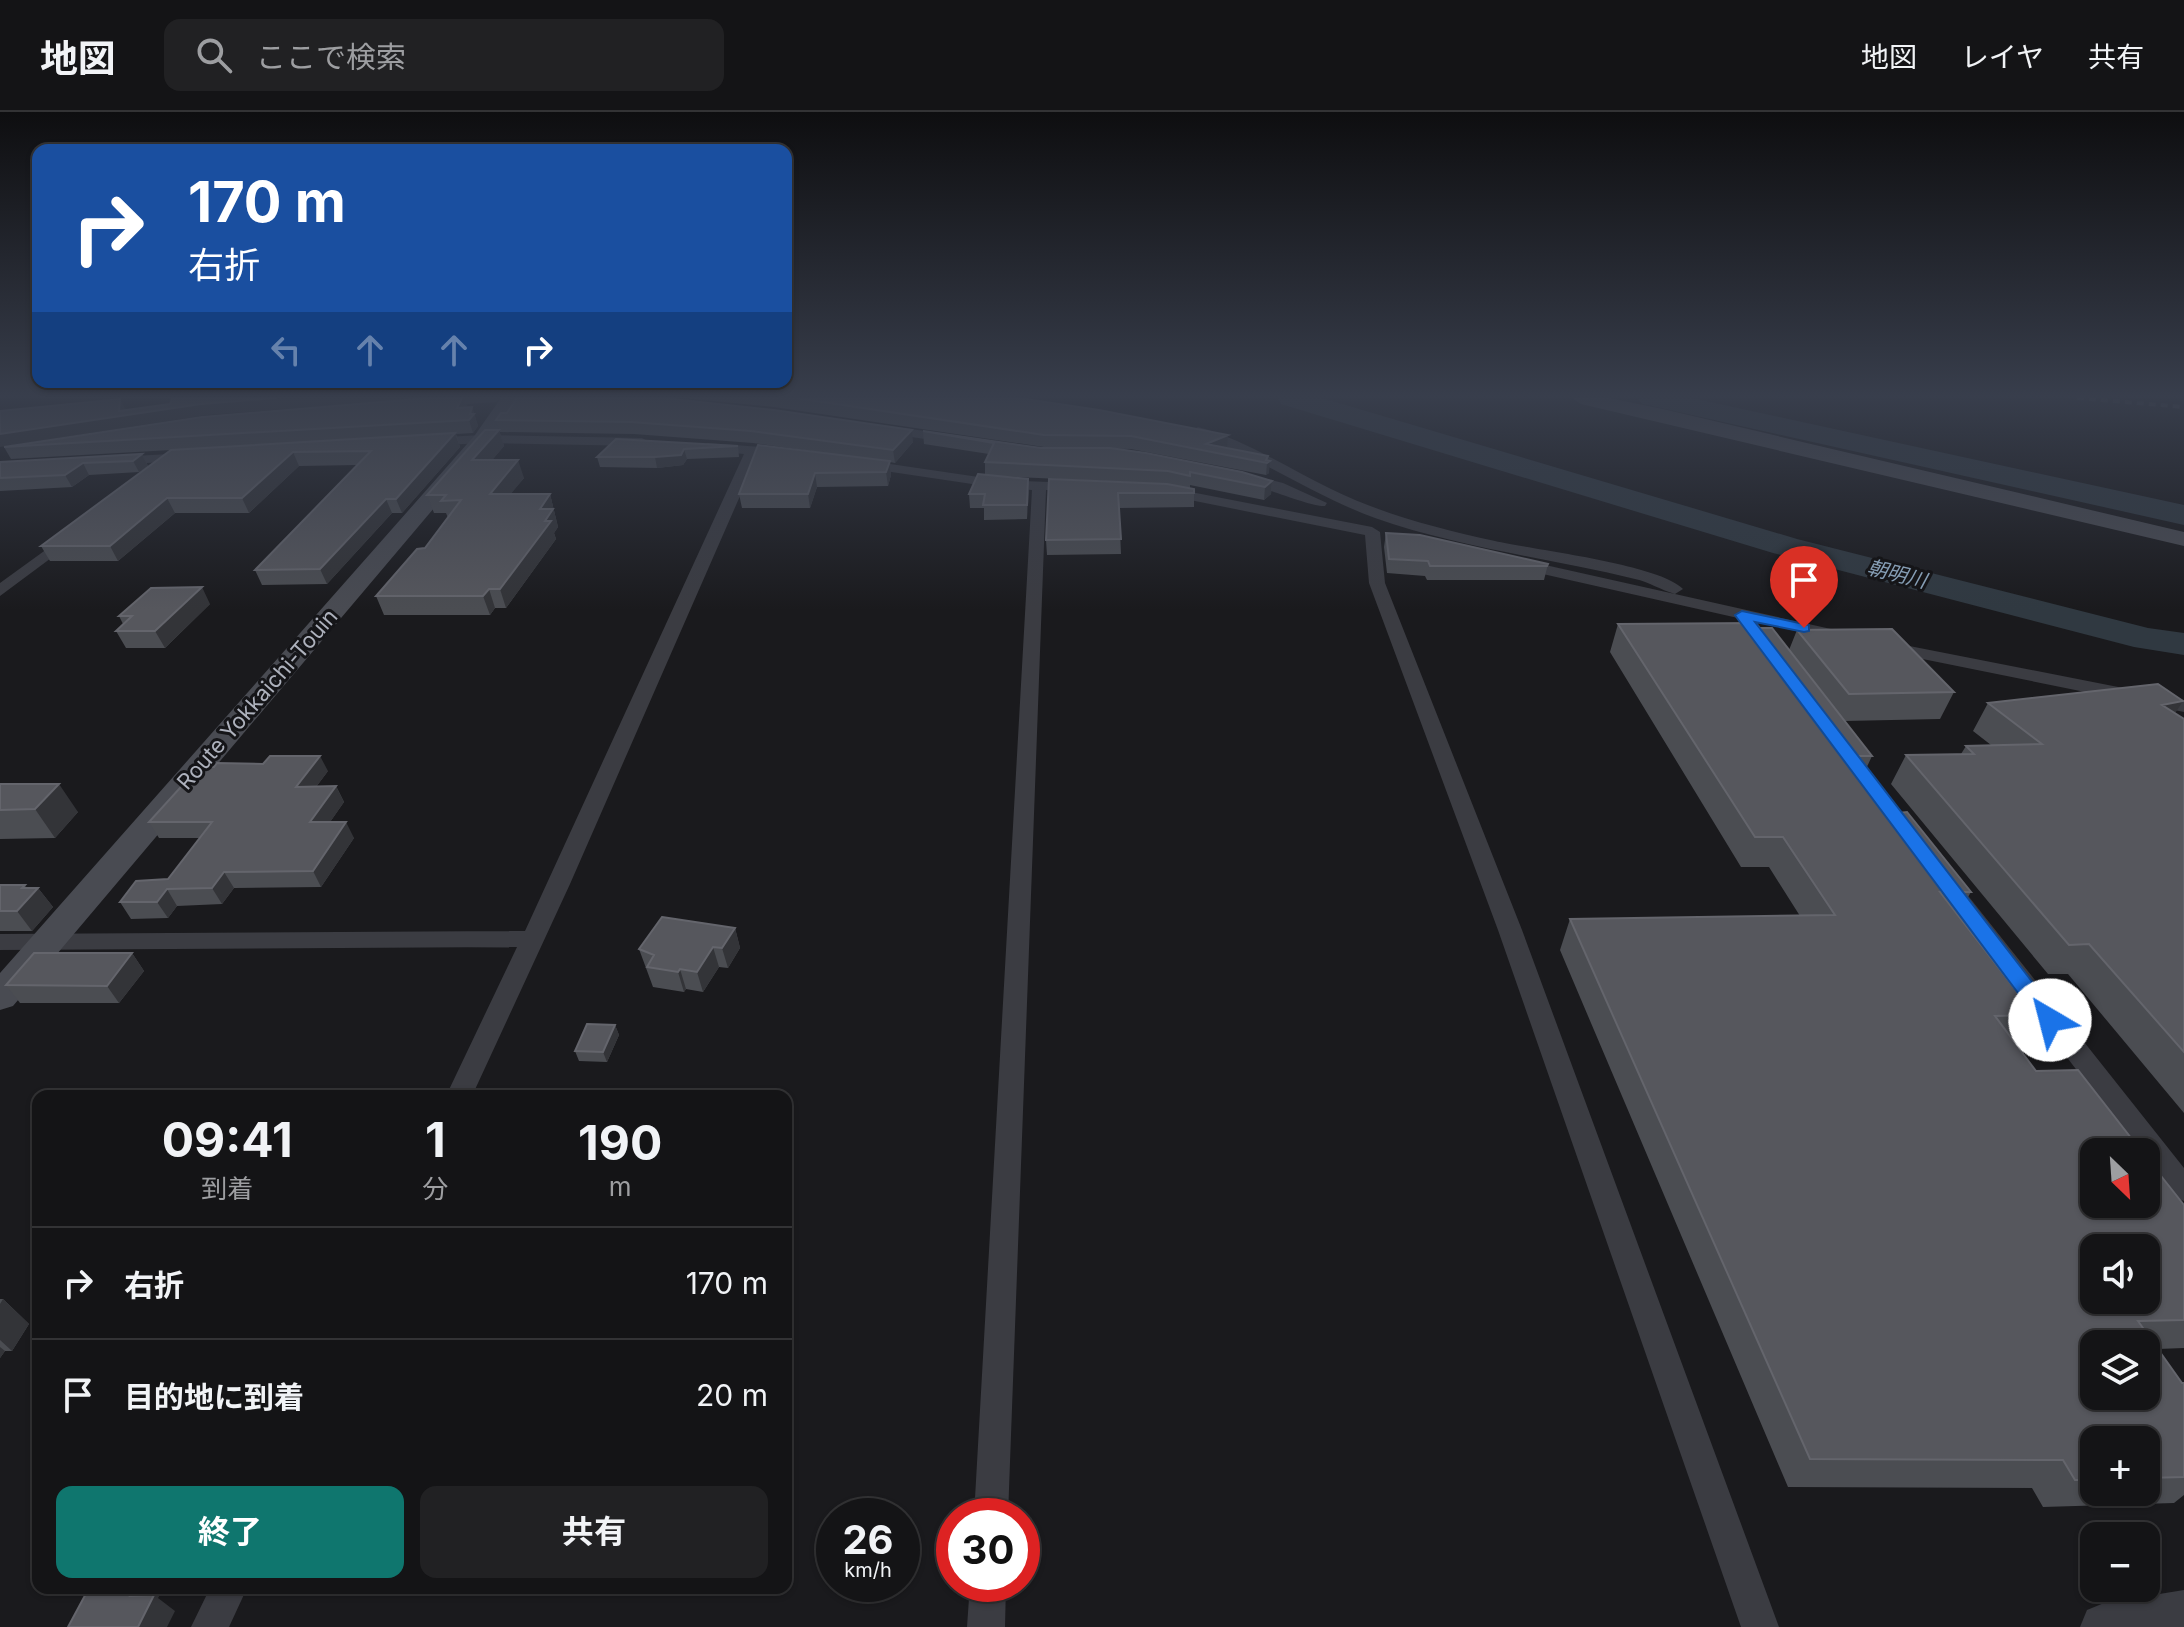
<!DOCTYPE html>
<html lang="ja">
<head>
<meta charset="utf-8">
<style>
	body { margin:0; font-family:Inter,"Noto Sans JP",sans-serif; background:#212123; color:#f1f3f6; height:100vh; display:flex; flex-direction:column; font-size:30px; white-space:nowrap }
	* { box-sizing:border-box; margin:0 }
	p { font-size:26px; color:#9d9ea1 }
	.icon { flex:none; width:44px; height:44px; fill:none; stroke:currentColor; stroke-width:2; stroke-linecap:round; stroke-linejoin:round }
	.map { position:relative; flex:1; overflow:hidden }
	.panel { position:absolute; left:32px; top:978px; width:760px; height:504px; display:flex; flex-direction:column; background:#141416; border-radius:16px; box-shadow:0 2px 6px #0004,0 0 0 2px #333335 }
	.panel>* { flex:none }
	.banner { position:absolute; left:32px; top:32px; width:760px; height:244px; border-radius:16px; box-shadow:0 2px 6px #0004,0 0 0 2px #333335; background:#1a4fa0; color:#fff; overflow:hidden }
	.needle { width:52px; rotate:155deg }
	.controls { position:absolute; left:2080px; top:1026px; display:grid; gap:16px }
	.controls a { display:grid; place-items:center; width:80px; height:80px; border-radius:16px; background:#141416; box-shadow:0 2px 6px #0004,0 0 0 2px #333335; font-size:40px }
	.speed { position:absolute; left:816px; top:1386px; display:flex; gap:16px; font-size:40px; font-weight:700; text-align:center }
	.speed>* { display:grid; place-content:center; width:104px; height:104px; border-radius:50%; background:#141416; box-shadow:0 2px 6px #0004,0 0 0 2px #333335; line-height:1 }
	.speed small { font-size:20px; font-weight:400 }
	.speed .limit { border:12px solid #d22; background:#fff; color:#111 }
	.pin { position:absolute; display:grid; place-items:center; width:68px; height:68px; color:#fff; margin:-82px -34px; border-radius:50% 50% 50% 0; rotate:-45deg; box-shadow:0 0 8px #0007 }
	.pin .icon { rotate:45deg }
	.me { position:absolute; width:88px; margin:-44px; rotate:323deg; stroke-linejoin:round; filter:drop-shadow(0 0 6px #0008) }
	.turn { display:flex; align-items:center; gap:28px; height:168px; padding:0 24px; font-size:36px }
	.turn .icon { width:104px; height:104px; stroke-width:2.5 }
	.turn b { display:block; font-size:56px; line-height:68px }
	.lanes { display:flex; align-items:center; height:76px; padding:0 24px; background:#0003; justify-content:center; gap:40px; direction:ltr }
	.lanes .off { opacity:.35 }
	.eta { display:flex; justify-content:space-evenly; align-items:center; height:136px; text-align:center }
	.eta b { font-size:48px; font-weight:700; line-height:56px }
	.action { display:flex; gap:16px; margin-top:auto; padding:16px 24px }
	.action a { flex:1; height:92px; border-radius:16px; background:#0f766e; color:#fff; font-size:32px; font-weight:700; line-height:92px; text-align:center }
	.action a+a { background:#212123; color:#f1f3f6 }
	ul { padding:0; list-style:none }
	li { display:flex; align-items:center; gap:24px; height:112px; padding:0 24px; border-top:2px solid #333335 }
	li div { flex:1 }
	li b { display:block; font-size:30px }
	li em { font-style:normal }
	header { display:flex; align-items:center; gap:48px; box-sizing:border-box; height:112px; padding:0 40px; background:#141416; border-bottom:2px solid #333335 }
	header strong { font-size:38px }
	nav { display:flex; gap:44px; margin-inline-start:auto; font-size:28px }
	.search { width:560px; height:72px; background:#212123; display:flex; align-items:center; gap:20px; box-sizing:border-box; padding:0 28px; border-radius:16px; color:#9d9ea1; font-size:30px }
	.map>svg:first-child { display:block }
</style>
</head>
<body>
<header>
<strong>地図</strong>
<div class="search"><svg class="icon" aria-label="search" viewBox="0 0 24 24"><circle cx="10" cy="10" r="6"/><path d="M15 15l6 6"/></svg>ここで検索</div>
<nav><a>地図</a><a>レイヤ</a><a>共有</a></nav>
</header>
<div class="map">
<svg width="2184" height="1515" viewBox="0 0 2184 1515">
	<rect width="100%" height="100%" fill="#1a1a1d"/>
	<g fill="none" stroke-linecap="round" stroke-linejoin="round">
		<path fill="#303941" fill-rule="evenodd" d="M1277 286H1322L1797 427 2148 516 2184 521V543L2134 535 1773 441 1281 292Z
			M1638 286H1692L2184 393V413L1652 294 1642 292Z"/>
		<path fill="#3b3c42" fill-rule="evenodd" d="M502 286 496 290 438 294 432 290 437 286Z
			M883 313 952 323 959 327 952 331 878 320 876 317Z
			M1198 315C1246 328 1287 356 1331 377 1382 402 1439 417 1495 429 1534 438 1659 452 1683 477L1675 482C1661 478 1649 470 1635 467 1549 446 1460 436 1375 406 1312 383 1257 343 1193 322L1191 319Z
			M482 323 642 326 649 330 642 334 482 331 428 334 421 330 428 326Z
			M708 331 785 337 792 341 785 345 758 343 570 772 472 984H446L517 835 0 838V822L525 819 744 342 703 338 701 335Z
			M187 341 192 342V348L117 353 110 349 117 345Z
			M863 348 999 368 1075 371 1082 375 1075 379 1046 378 1008 1404H974L1032 378 999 376 858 355 856 352Z
			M1243 361 1283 371 1327 391 1325 394C1314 396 1255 372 1238 368V362Z
			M1165 375 1372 415 1380 420 1385 471 1522 818 1779 1515H1741L1498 818 1369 471 1365 423 1160 382 1158 379Z
			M69 421 74 423V429L0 484V471Z
			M1518 447 1840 519 1849 524 1840 529 1512 455 1510 452Z
			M1889 530 2184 588V600L1883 539 1880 535Z
			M1946 764 1954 766 2184 1056V1089C2168 1084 2146 1057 2146 1040H2139L1938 776 1935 771 1938 766Z
			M970 1472H1006L1005 1515H967Z
			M210 1476H247L229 1515H191Z"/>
		<path fill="#3b3c42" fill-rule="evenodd" d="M2184 1478V1515H2080L2087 1498 2104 1491Z"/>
		<path fill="#494b52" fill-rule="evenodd" d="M501 286H520L489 331 13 894 0 898V861L475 323Z
			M1572 286H1609L1663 297 2184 420V434L1581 292Z"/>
		<path stroke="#4e5057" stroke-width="4" stroke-dasharray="7 5" stroke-linecap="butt" d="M2077 286 2184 295"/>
	</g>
	<path fill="#4b4d52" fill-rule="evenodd" d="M429 286H464L467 295H472L478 314 473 321 456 322 460 335 402 401H392L327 472 262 473 255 458 357 353 299 354 249 401H175L118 449H50L41 434 171 338 11 347 4 335Z
		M684 286H1027V288L1227 336 1267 348 1269 361 1266 363 1131 337 1044 335 774 295Z
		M507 301 913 330 895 351 890 350 891 363 888 374 817 375 810 396H742L739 382 840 343 753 331 634 322 500 320 496 308Z
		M499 318 504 334 492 348 524 366 510 382H550L558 415 554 421 556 427 506 496H495L490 503H384L376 484 425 436 448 406 446 401H434L427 383Z
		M923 319 1272 369 1271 382 1264 388 1190 373V376L1194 381V395L1119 396 1121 442 1047 443 1046 428 1127 370 994 364 1028 367 1027 407 984 408V396H970L969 382 985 363V350L989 342 924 332Z
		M616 327 738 334 739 345 687 347 683 353 657 356 600 355 597 345Z
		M142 342 148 354 139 360 89 363 72 375 0 379V350Z
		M1386 421 1548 452 1544 468H1427L1425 464 1387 461 1384 435Z
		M210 492 165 536H126L116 519 123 512 119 504Z
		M1618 512 1789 538 1797 518 1954 580 1940 607 1844 609 1872 644 1865 659 1898 701 1971 780 1957 803 2035 903 2015 931 2036 959 2184 1093V1236L2158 1237 2182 1271H2184V1383L2174 1391 2043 1395 2032 1376 1788 1375 1560 838 1570 807 1800 804 1769 755H1741L1610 540ZM2094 1328H2146V1380H2094Z
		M1988 591 2175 601 2184 607V1001L2068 862H2048L1891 672 1906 643 1961 642 1966 634 1991 633 1973 619Z
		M328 659 316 675 336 674 344 690 330 710 354 726 321 775 234 776 222 792 177 794 168 806 131 807 120 790 168 767 200 726H159L149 710Z
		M0 672 78 700 55 726 0 727Z
		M0 773 38 776 53 795 32 819H0Z
		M735 816 740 836 728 856 719 855 703 880 686 877 684 880 653 875 639 837Z
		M132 841 144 859 119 891H20L6 873Z
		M615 913 619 923 607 950 579 949 575 939Z
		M0 1187H3L29 1212 12 1239H5L0 1246Z"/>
	<path fill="#333438" d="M276 286H428L207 303 0 335V322L119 299 120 287 126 298Z
		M462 286H464L467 295 457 296Z
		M472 295 478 314 473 321 469 308Z
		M499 318 504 334 478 365 472 348Z
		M912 318 913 330 895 351 893 338Z
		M455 321 460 335 402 401 396 387Z
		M1228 323 1227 336 1206 332Z
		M684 337 687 347 683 353 657 356 655 345Z
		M293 340 299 354 249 401 242 386Z
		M142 342 148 354 139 360 133 349Z
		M518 348 524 366 496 400 490 382Z
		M890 349 891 363 888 374 886 360Z
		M1270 349 1269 361 1266 363 1267 351Z
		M83 351 89 363 72 375 65 363Z
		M815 361 817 375 810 396 808 382Z
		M1028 367 1029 381 1027 407V393Z
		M1272 369 1271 382 1264 388 1265 375Z
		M550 382 558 415 554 421 556 427 506 496 500 477 540 397Z
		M167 386 175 401 118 449 110 434Z
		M386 387 392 401 327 472 320 457Z
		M202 475 210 492 165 536 155 519Z
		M489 477 495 496 490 503 483 484Z
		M2183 589 2165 617 2162 593Z
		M320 644 328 659 304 691 296 675Z
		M59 672 78 700 55 726 35 697Z
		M336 674 344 690 319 726 310 710Z
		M346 710 354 726 321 775 313 759Z
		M224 760 234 776 222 792 212 776Z
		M25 773 32 783 38 776 53 795 32 819 17 799 22 776Z
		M167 777 177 794 168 806 157 790Z
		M735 816 740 836 728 856 722 836Z
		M713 835 719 855 703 880 697 860Z
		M132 841 144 859 119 891 107 874Z
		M680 857 686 877 684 880 678 860Z
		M615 913 619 923 607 950 603 940Z
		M3 1187 29 1212 12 1239 0 1228V1192Z
		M0 1235 5 1239 0 1246Z
		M134 1476H155L161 1481 158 1486 175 1499 167 1515H138L130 1484Z"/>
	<path fill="#56575d" stroke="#64656c" stroke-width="2" fill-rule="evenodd" d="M172 286H276L201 292 0 322V299L120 287 119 299 170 292Z
		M429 286H462L457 296 472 295 470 302H474L469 308 4 335 202 305Z
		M517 286H663L774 298 912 318 893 338 751 319 631 310 496 308 501 301H507Z
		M796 286H1019L1099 298 1228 323 1206 332 1268 344 1266 348 1270 349 1267 351 1131 324 1044 323Z
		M485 318H499L472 348H518L490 382H550L540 397H553L545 409H551L500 477H489L483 484H376L417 437 425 436 461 388 441 389 446 383H427Z
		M923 319 1041 336H1110L1146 341 1242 360 1272 369 1265 375 1190 360V364L1168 359 985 350 994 331Z
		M455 321 396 387H386L320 457 255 458 371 339 293 340 242 386H167L110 434H41L171 338Z
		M616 327 738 334 684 337 681 343 655 345H597Z
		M758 333 890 349 886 360 815 361 808 382H739Z
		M142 342 133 349 83 351 65 363 0 366V350Z
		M978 362 1028 367 1027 393H983L985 382H969Z
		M1049 367 1167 372 1194 377V381H1118L1121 427 1046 428Z
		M1386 421 1420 423 1548 452 1547 454H1430L1428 449 1389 447Z
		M202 475 155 519H116L132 504H119L151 476Z
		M1756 511 1760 516H1772L1872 644H1853L1898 701 1907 700 1971 780H1940L2035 903 1995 904 2036 959 2078 958 2142 1040H2094V1092H2146V1045L2184 1093V1208L2138 1209 2182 1271H2184V1365L2146 1366V1328H2094V1368H2075L2063 1348 1810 1347 1570 807 1835 803 1783 725H1755L1618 512ZM2094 1136H2146V1188H2094ZM2094 1232H2146V1284H2094Z
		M1892 517 1954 580 1849 582 1797 518Z
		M2158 572 2183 589 2162 593 2184 607V940L2089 832 2069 833 1906 643 1974 642 1966 634 2042 632 1988 591Z
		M270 644H320L296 675 336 674 310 710H346L313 759 224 760 212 776 167 777 157 790H120L136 769 168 767 212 710H149L199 655H214L217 651 263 652Z
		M0 672H59L35 697 0 698Z
		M0 773H25L22 776H38L17 799H0Z
		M662 805 735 816 722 836 713 835 697 860 680 857 678 860 647 855 654 843 639 837Z
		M34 841H132L107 874 6 873Z
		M587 912 615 913 603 940 575 939Z
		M89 1476H134L130 1484 154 1483 138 1515H68Z"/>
	<linearGradient id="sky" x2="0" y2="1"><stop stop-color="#0e0e10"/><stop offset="0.57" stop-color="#383e4c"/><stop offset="1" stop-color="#383e4c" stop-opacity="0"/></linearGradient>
	<rect width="2184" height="498" fill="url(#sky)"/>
	<path fill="#1a73e8" stroke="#114b97" stroke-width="2" d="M1742 499 1809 513V519L1804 520 1755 510 2057 902 2060 908 2057 913H2042L1737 506 1735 503Z"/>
	<g text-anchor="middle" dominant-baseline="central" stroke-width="6" stroke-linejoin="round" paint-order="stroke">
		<g font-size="20" font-style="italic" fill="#869eb5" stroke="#151518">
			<text transform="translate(1897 462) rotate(14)">朝明川</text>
		</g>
		<g font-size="22" fill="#adb1bc" stroke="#151518">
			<text transform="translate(257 587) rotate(-49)">Route Yokkaichi-Touin</text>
		</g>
	</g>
</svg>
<div class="controls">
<a><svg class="needle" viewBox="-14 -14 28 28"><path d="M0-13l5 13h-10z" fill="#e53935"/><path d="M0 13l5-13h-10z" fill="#9d9ea1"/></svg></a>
<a><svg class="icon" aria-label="sound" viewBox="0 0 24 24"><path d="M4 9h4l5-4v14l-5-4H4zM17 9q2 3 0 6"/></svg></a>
<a><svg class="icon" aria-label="layers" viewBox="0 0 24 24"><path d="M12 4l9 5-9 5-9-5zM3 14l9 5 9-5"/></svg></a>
<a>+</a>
<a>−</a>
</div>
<div class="speed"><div>26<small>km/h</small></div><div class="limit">30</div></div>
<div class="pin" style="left:1804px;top:516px;background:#d93025"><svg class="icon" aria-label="arrive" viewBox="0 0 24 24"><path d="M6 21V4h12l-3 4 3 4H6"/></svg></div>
<svg class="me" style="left:2050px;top:908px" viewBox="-20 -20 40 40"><circle r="19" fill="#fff"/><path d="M0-13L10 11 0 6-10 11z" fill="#1a73e8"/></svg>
<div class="banner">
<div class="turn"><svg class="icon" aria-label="right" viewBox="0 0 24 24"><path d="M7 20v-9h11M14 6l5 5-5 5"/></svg><div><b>170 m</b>右折</div></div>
<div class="lanes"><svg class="icon off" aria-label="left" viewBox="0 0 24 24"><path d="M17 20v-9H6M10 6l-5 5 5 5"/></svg><svg class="icon off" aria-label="ahead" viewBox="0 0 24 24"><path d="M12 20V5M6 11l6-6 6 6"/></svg><svg class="icon off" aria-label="ahead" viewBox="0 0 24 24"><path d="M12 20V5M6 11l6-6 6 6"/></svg><svg class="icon" aria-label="right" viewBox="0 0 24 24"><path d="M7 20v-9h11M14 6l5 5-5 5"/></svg></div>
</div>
<section class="panel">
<div class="eta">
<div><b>09:41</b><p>到着</p></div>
<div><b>1</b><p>分</p></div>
<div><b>190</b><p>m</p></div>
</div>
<ul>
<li><svg class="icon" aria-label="right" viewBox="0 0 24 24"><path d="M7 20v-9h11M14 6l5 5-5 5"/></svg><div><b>右折</b></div><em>170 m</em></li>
<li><svg class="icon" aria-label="arrive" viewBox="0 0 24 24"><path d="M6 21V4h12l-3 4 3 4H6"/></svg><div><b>目的地に到着</b></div><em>20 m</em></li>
</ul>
<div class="action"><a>終了</a><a>共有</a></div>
</section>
</div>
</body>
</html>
